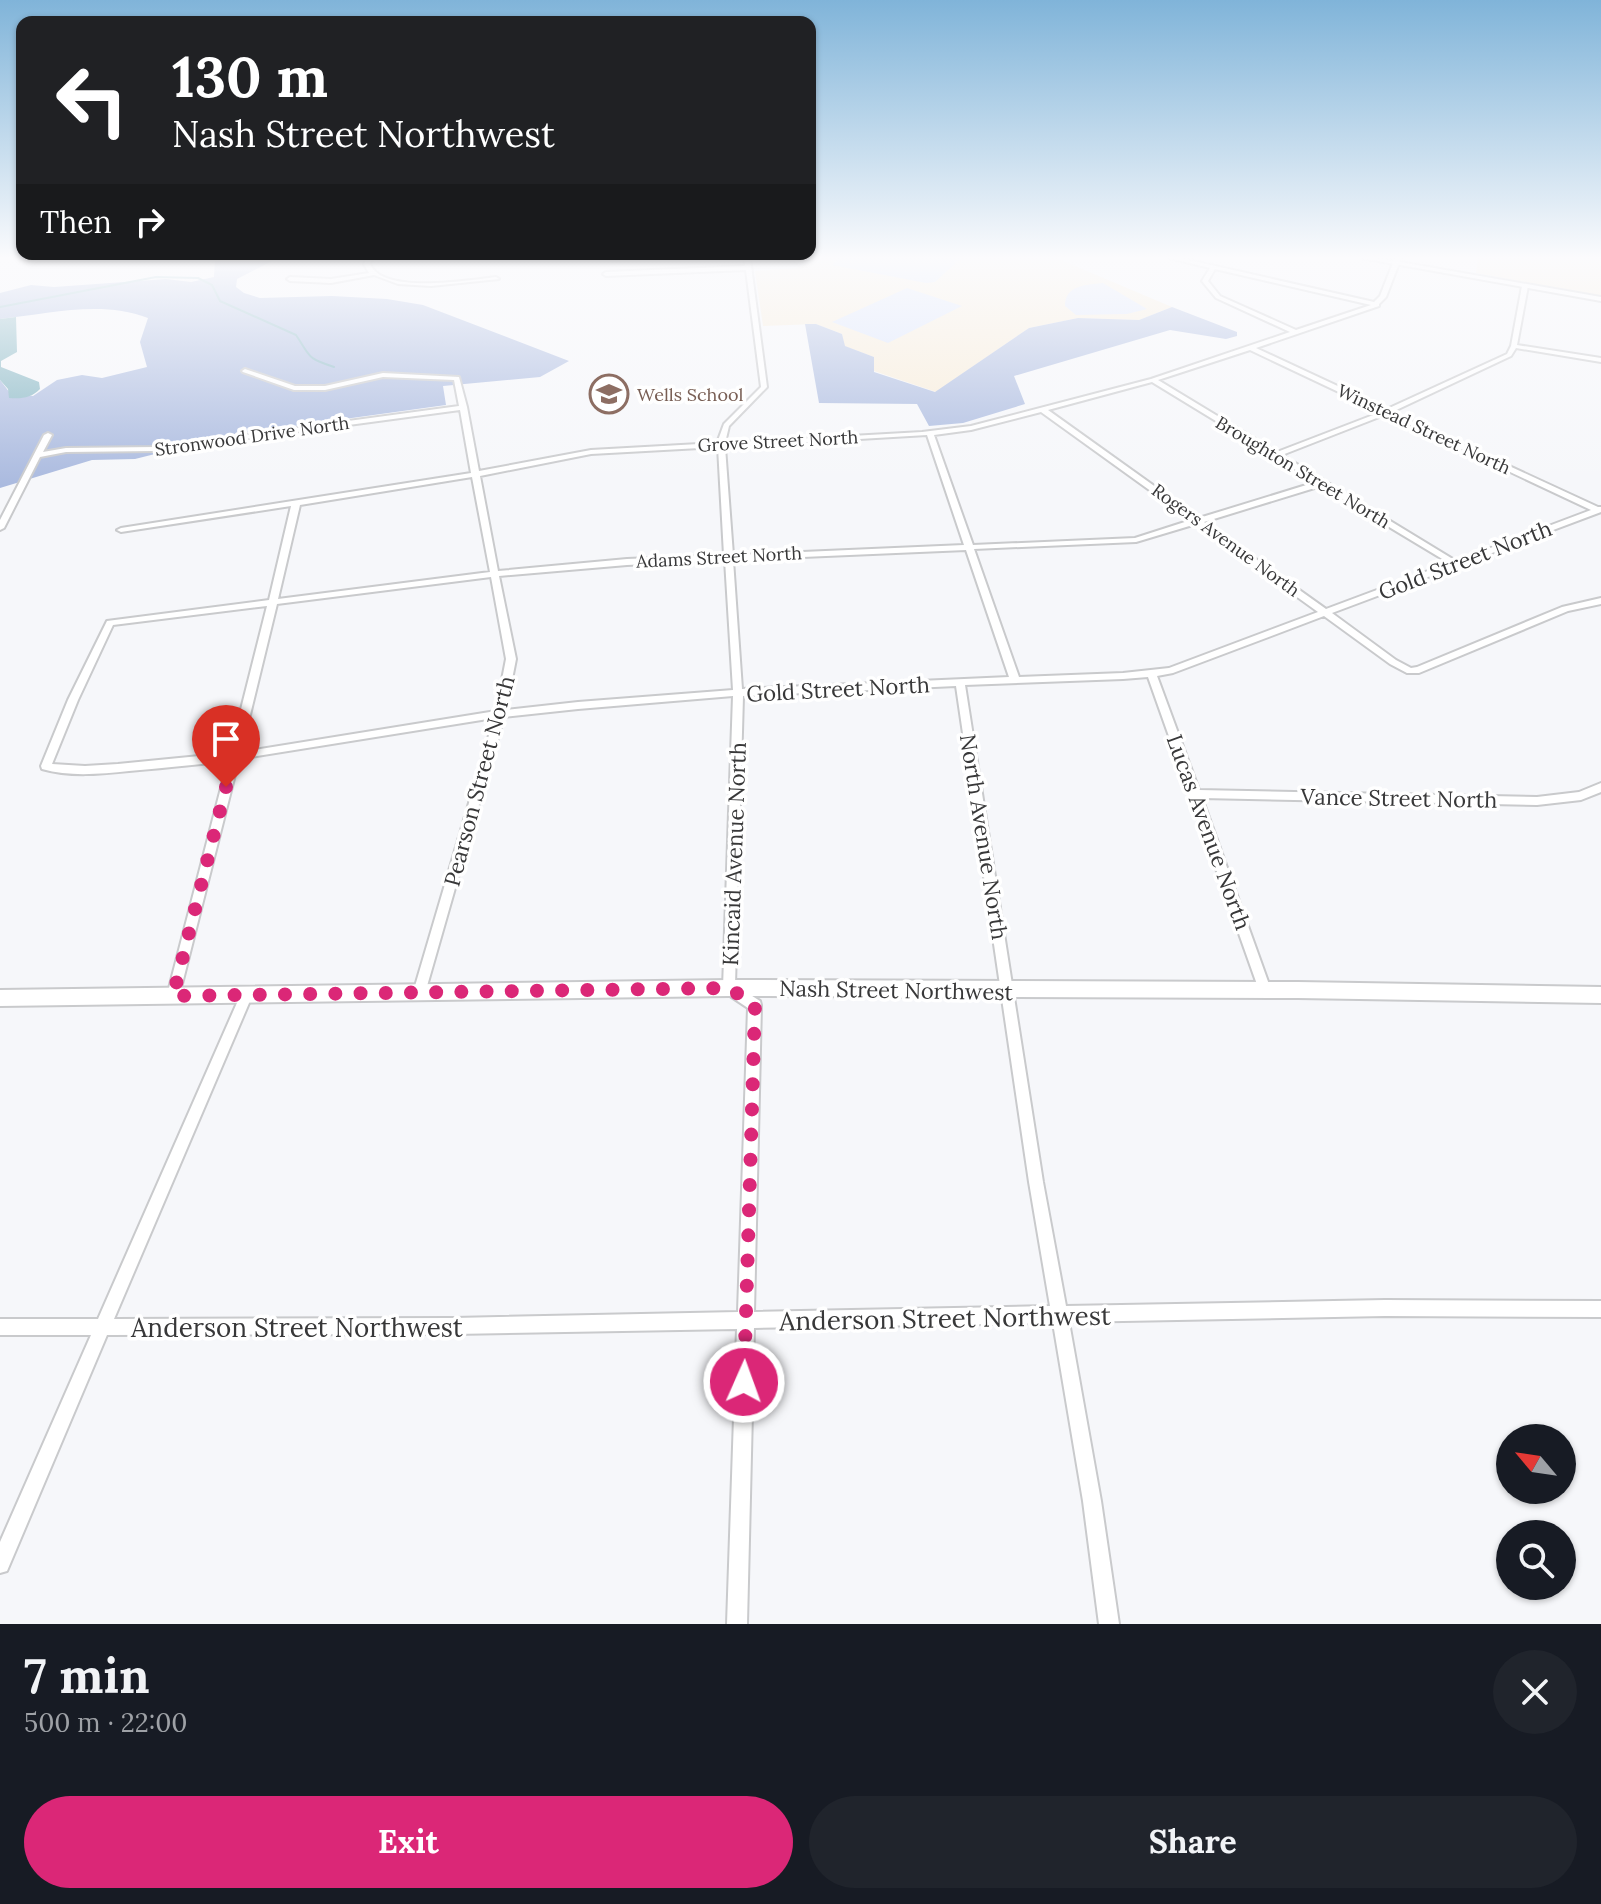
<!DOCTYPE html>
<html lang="en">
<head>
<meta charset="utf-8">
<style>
	body { margin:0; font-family:Lora,serif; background:#20242c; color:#f1f3f6; height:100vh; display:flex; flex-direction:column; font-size:30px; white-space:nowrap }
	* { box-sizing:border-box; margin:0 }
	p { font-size:26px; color:#9ea1a6 }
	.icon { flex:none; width:44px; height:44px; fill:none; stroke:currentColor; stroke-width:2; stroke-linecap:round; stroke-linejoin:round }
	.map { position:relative; height:1624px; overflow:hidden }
	.side { display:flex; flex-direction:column; background:#171b24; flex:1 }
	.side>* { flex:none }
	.banner { position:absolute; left:16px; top:16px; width:800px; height:244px; border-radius:16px; box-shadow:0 2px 6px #0004; background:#202124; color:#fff; overflow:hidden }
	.needle { width:52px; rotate:299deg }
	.buttons { position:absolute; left:1496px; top:1424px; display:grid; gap:16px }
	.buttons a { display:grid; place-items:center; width:80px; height:80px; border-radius:50%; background:#171b24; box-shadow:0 2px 6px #0004; font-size:40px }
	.pin { position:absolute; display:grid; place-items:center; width:68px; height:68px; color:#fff; margin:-82px -34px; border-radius:50% 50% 50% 0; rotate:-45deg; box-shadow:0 0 8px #0007 }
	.pin .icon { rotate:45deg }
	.me { position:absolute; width:88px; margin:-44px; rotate:2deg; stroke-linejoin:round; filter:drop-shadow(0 0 6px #0008) }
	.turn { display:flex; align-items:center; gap:28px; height:168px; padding:0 24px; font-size:36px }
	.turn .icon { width:104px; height:104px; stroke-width:2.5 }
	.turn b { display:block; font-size:56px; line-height:68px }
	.then { display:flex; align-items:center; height:76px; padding:0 24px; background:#0003; gap:16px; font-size:30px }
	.round { display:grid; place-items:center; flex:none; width:84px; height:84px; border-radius:42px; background:#20242c }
	.head { display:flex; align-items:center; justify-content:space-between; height:136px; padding:0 24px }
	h1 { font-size:48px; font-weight:800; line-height:60px }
	.button { display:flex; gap:16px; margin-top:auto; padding:16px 24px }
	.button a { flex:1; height:92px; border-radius:48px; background:#db2777; color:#fff; font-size:32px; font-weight:800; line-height:92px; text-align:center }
	.button a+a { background:#20242c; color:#f1f3f6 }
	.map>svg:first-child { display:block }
</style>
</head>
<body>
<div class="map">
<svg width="1601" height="1624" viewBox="0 0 1601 1624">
	<rect width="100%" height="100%" fill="#f6f7fa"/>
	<path fill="#f8ecd7" d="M818 258H1056L1172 307 1139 320 1078 318 1029 328 936 392 874 371V357L844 346 842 334 816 324 763 326 755 271 797 268Z
		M1478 258H1601V296L1476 273Z"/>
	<path fill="#d8e3fc" d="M839 258H961L935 282 926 283 832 265Z
		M1103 283 1147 309 1127 314 1076 315 1065 306C1065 285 1086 285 1103 283Z
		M907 288 962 306 888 343 832 322Z"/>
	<path fill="#aabadf" d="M215 258H278L237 279 236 287 244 293 260 298 332 296 387 299 423 305 569 361 540 377 443 386 446 405 235 434 135 459 92 460 0 488V380L10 393 33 396 57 380 82 375 102 378 147 367 140 342 148 318C101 300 49 314 0 319V293L31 285 54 287 166 279 191 282 214 277Z
		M1172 307 1237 332V336L1226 339 1170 330 1014 376 1025 404 963 423 929 426 917 404 819 403 805 324H816L842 334 845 346 874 357V372L935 392 1029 328 1078 318 1139 320Z"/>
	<path fill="#84b5c2" d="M16 317 17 352 1 361V367L39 382 40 389C31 398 22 399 9 398L8 389 0 380V319Z"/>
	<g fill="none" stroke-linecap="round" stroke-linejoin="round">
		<path stroke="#84b5c2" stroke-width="2" d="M0 307 156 277 198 278 212 285 220 301 296 335C311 357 306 358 334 367"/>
		<g stroke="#c9cacc" stroke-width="4">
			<path id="minor" d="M367 258H373L370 264C383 295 468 280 496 277L499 279 431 286 398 284 374 275 331 283 290 281 287 279 290 277 331 279 369 273 364 264Z
				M744 258H750L767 387 729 426 725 443 922 432 971 426 1151 379 1290 332 1216 298 1202 281 1210 268 1169 258H1180L1374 302 1380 296 1395 258H1401L1386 297 1379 304V306L1256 348 1387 409 1507 354 1511 346 1522 286 1525 284 1528 286 1517 345 1601 358V362L1516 348 1511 356 1392 412 1598 507H1601V512L1332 613 1396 660 1411 668 1417 667 1562 607 1601 598V604L1568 611 1419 673H1407L1390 664 1324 616 1173 673 1157 676 1199 790 1537 797 1579 792 1601 783V792L1581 800 1537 805 1202 798 1271 990 1270 994 1265 996 1260 994 1259 990 1148 677 1123 679 965 685 1043 1182 1066 1306 1385 1300 1601 1301V1317L1385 1316 1069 1322 1101 1501 1119 1624H1099L1083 1501 1053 1323 754 1328 747 1624H727L737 1329 454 1334 107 1335 7 1571 0 1573V1542L91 1335H0V1319H98L240 996 241 992 246 990 251 992 252 996 114 1319 454 1318 738 1312 748 1008 724 992 723 988 733 696 578 709 504 717 425 993 424 997 419 999 414 997 413 993 494 718 239 759 179 996 178 1000 173 1002 168 1000 167 996 228 761C195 765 162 768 129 771 100 774 70 777 42 769L41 766 68 700 107 621 269 600 291 506 121 532 117 530 121 528 471 473 460 410 156 451 66 452 40 457 4 528 0 530V520L44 435 48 433 52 435 43 452 66 448 156 447 459 406 454 380 383 377 325 390H294L243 372 242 371 245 369 295 386H325L383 373 459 377 467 407 479 471 591 450 717 443 724 424 761 387 746 270 606 276 603 274 606 272 745 266ZM1215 269 1371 305 1296 330 1220 296 1208 281ZM1250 350 1381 412 1277 452 1158 380ZM1152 382 1316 482 1199 518 1048 410ZM1041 412 1191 520 1135 538 973 545 934 435 971 430ZM1387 414 1591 510 1456 561 1282 455ZM927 435 964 545 733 555 725 447ZM718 447 724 555 627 559 498 571 480 476 591 454ZM472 477 490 572 278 599 300 505ZM1321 486 1449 563 1326 609 1204 522ZM1196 524 1318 612 1169 668 1123 673 1019 677 974 549 1136 542ZM966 550 1009 677 742 689 733 560ZM725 560 733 690 578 702 506 710 516 659 499 576 627 565ZM491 577 506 659 496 711 241 752 277 604ZM267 606 230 753 118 764 85 766 52 764 78 700 113 625ZM956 686 1029 1182 1050 1306 754 1312 761 1005 760 1001 735 985 743 696Z"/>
		</g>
		<g stroke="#c9cacc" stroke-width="4">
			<path id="tertiary" d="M1361 258H1377L1601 297V301Z"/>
		</g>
		<g stroke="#c9cacc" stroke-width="4">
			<path id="secondary" d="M729 980 1298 982 1601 987V1003L1298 998 729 996 0 1006V990Z"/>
		</g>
		<use href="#minor" fill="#fff" fill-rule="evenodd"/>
		<use href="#tertiary" fill="#fff" fill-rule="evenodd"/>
		<use href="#secondary" fill="#fff" fill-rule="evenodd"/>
	</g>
	<linearGradient id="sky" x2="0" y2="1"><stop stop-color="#80b4d9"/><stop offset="0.53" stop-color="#fbfbfd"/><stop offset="1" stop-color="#fbfbfd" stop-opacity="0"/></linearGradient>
	<rect width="1601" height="486" fill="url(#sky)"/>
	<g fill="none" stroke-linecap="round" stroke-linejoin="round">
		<path stroke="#db2777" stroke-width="14" stroke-dasharray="0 25.2" d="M226 787 173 996 729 988 755 1005 744 1382"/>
	</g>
	<defs>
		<g id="school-ring" transform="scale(2)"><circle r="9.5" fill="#fff" stroke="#8d6e63" stroke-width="1.5"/><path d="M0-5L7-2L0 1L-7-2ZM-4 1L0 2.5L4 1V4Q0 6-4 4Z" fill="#8d6e63"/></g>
	</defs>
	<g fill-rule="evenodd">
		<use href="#school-ring" x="609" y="394"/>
	</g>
	<g text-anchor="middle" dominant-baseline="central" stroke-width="7" stroke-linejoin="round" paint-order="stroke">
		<g font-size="18" fill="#785e54" stroke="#fff" text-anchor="start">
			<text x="637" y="394">Wells School</text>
		</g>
		<g font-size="18" fill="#383839" stroke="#fff">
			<text transform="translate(1424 429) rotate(25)">Winstead Street North</text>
			<text transform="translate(252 436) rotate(-8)">Stronwood Drive North</text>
			<text transform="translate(778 441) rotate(-3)">Grove Street North</text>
			<text transform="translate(1303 472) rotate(31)">Broughton Street North</text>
			<text transform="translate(1226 540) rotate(36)">Rogers Avenue North</text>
			<text transform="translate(719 557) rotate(-3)">Adams Street North</text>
		</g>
		<g font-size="22" fill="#383839" stroke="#fff">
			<text transform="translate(1465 560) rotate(-21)">Gold Street North</text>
			<text transform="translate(838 689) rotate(-3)">Gold Street North</text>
			<text transform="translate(479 781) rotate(-75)">Pearson Street North</text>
			<text transform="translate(1399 798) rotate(1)">Vance Street North</text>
			<text transform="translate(1209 832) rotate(70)">Lucas Avenue North</text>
			<text transform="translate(984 837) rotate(81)">North Avenue North</text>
			<text transform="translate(734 854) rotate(-88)">Kincaid Avenue North</text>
			<text transform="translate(896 990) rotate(1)">Nash Street Northwest</text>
		</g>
		<g font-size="26" fill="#383839" stroke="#fff">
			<text transform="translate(945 1318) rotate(-1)">Anderson Street Northwest</text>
			<text x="297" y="1327">Anderson Street Northwest</text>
		</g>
	</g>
</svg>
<div class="buttons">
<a><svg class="needle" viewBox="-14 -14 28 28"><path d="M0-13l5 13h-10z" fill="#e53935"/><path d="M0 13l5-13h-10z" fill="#9ea1a6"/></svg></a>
<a><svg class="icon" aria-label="search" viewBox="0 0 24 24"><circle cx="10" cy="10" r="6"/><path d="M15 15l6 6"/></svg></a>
</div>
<div class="pin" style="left:226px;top:787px;background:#d93025"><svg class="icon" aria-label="arrive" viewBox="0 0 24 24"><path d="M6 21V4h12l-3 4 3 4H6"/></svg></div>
<svg class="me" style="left:744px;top:1382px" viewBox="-20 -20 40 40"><circle r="17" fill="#db2777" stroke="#fff" stroke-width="3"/><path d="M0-11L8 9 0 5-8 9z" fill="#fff"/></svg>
<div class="banner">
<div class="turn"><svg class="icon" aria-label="left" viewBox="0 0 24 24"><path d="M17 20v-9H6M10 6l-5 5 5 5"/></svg><div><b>130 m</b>Nash Street Northwest</div></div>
<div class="then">Then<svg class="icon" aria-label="right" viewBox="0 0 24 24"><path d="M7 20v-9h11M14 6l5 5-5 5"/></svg></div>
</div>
</div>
<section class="side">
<div class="head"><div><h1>7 min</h1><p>500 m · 22:00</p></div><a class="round"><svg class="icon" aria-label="close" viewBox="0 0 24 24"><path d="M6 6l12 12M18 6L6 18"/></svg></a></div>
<div class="button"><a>Exit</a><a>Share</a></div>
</section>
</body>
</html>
